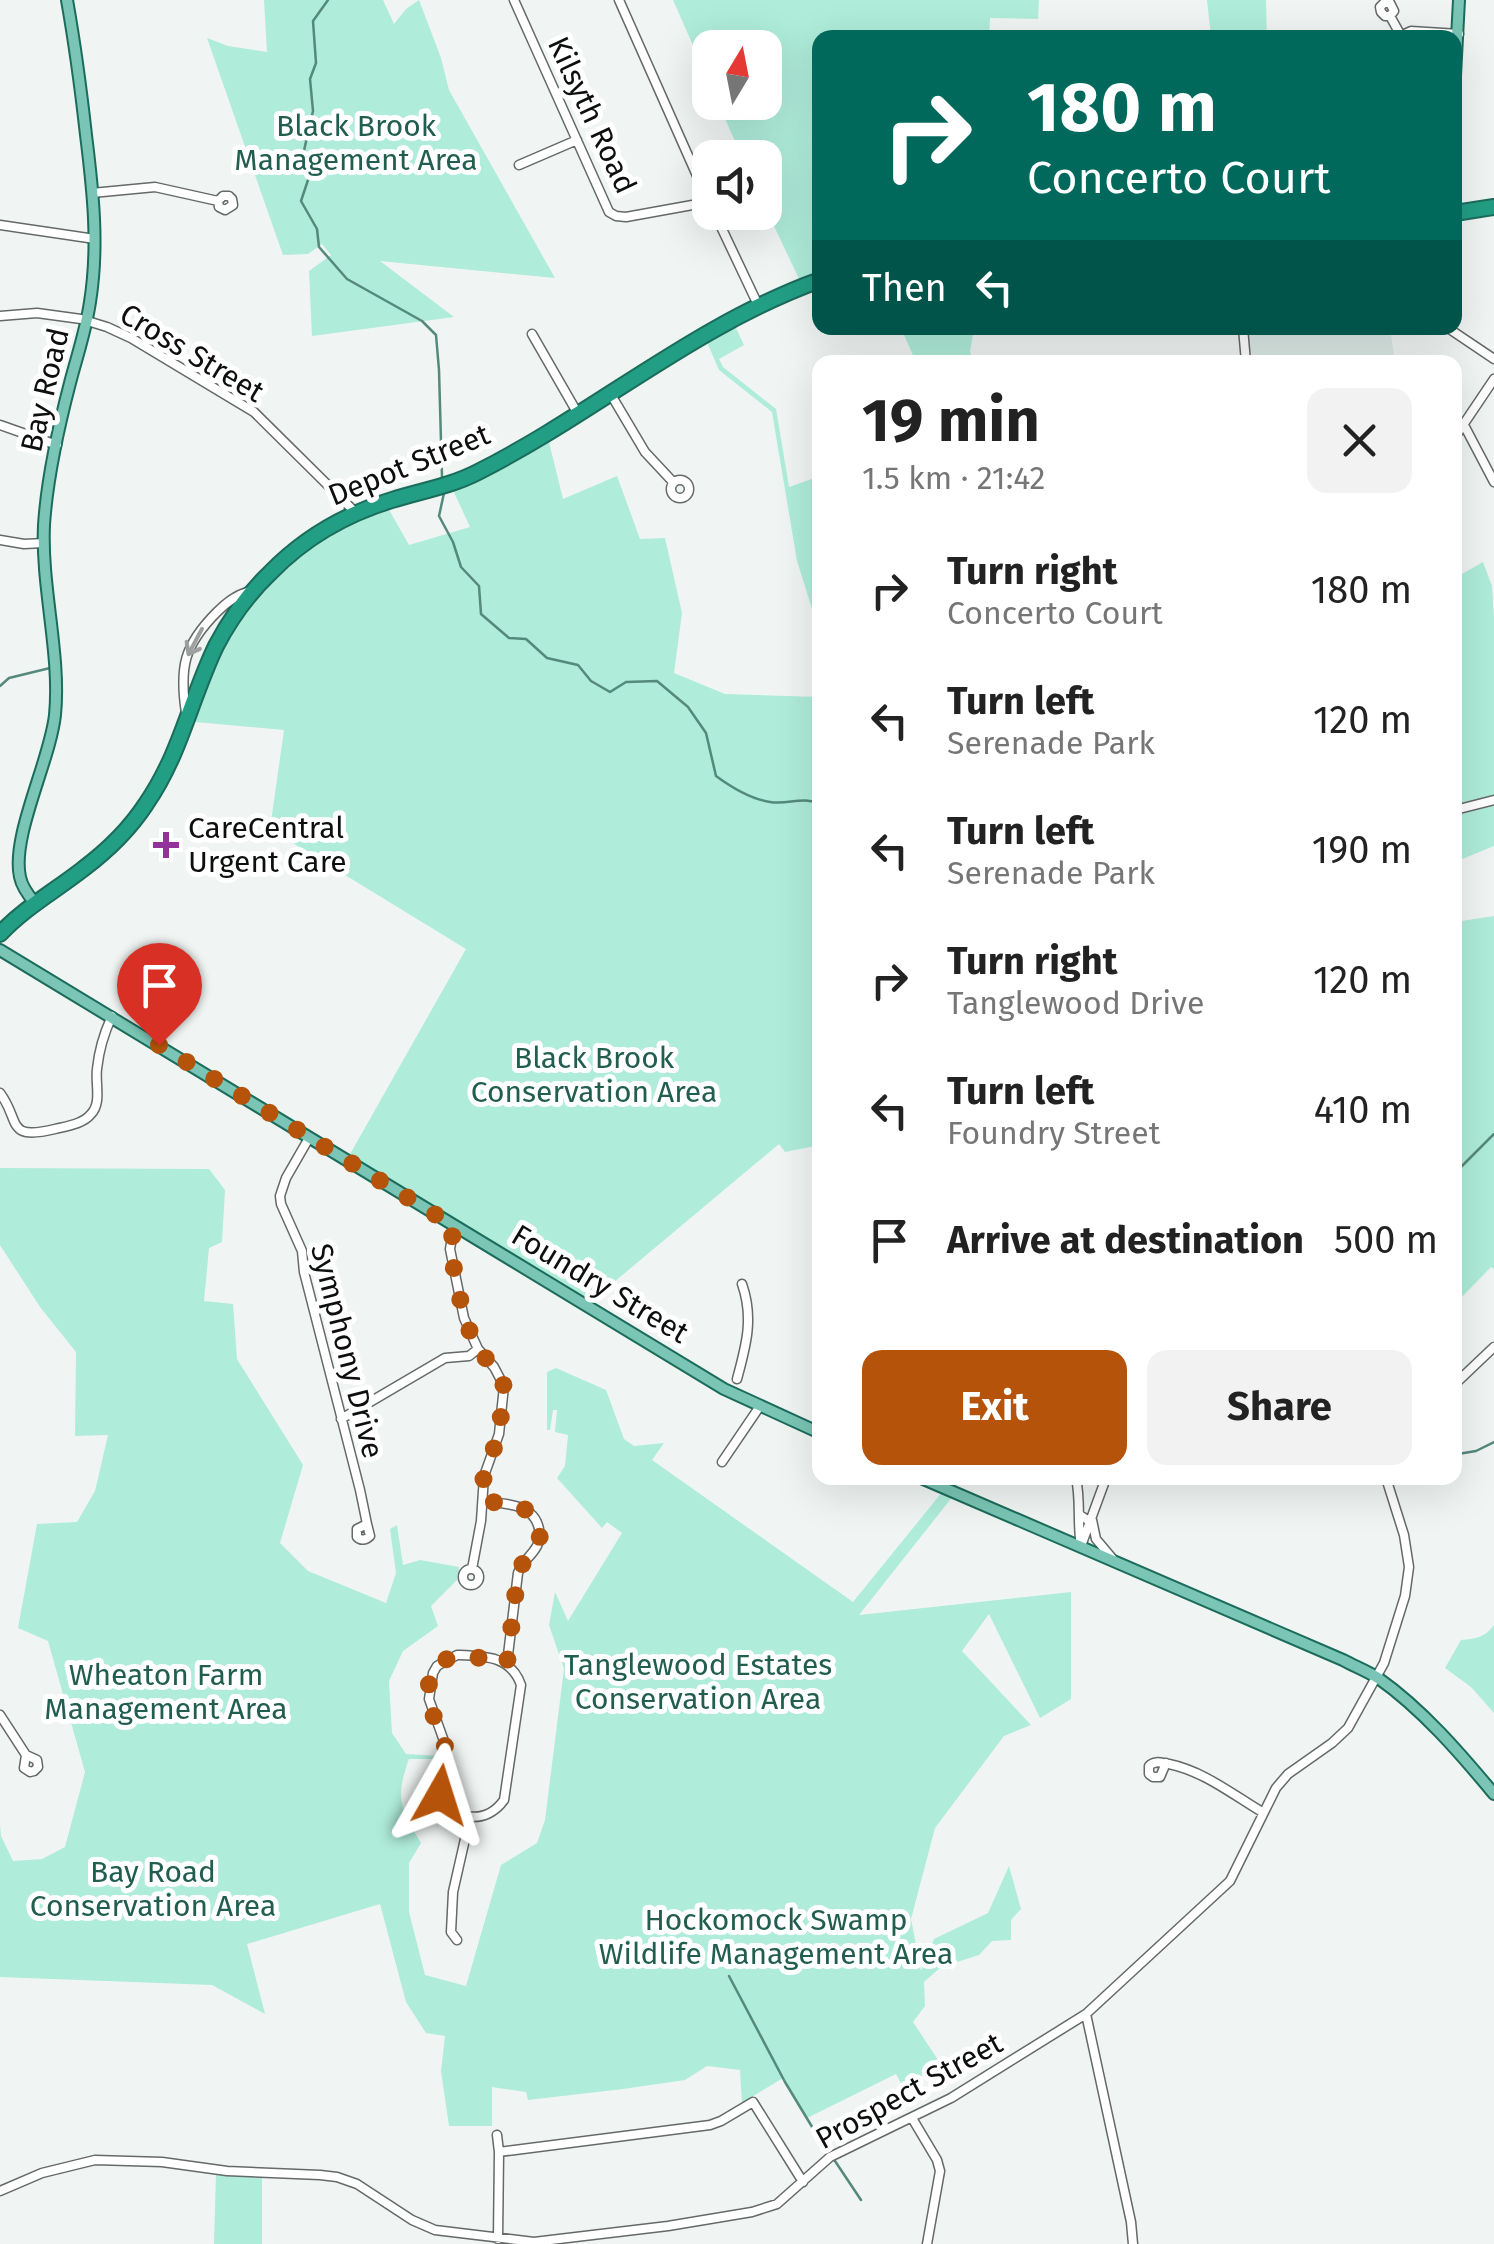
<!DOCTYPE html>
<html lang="en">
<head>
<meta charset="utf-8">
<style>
	body { margin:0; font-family:"Fira Sans",sans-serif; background:#f2f2f2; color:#222; height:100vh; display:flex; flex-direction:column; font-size:38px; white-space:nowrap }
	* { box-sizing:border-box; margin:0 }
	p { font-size:32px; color:#767676 }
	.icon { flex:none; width:55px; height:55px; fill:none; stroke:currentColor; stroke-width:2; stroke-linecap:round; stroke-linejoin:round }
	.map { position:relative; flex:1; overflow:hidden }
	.details { position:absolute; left:812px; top:355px; width:650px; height:1130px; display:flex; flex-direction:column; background:#fff; border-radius:20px; box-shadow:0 10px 40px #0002 }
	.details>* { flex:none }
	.top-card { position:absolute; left:812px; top:30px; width:650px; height:305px; border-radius:20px; box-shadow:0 10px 40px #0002; background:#00695c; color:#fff; overflow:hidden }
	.needle { width:65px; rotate:10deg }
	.fabs { position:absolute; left:692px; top:30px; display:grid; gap:20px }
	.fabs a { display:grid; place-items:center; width:90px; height:90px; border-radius:20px; background:#fff; box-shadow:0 10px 40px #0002; font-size:50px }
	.pin { position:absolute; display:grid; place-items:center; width:85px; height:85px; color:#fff; margin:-102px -42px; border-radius:50% 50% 50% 0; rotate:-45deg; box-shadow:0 0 10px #0007 }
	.pin .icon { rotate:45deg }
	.me { position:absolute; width:110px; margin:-55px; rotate:6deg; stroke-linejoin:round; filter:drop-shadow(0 0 8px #0008) }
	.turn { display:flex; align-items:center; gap:35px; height:210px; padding:0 50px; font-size:45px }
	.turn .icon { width:130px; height:130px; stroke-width:2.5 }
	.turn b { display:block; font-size:70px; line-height:85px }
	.then { display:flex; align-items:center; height:95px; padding:0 50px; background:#0003; gap:20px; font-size:38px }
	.round { display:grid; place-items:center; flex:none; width:105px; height:105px; border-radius:20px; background:#f2f2f2 }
	.overview { display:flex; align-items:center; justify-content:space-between; height:170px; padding:0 50px }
	h1 { font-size:60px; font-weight:700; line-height:75px }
	.button { display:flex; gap:20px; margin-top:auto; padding:20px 50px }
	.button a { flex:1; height:115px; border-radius:20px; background:#b45309; color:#fff; font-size:40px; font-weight:700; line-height:115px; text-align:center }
	.button a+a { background:#f2f2f2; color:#222 }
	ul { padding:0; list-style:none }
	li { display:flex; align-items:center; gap:30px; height:130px; padding:0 50px }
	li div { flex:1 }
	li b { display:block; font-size:38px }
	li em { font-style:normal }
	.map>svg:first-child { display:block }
</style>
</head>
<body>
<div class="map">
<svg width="1494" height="2244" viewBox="0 0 1494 2244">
	<rect width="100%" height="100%" fill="#f0f5f3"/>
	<path fill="#dce9e5" d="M1247 328H1390L1395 362H1253Z"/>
	<path fill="#afecda" d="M264 0H383L394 24 406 9 419 0 441 58 449 90 555 278 380 261 454 317 312 336 309 271 331 255 322 244 308 254 283 255 207 38 228 46 267 52Z
		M673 0H1039L1038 19 990 18 989 37 820 38V275L801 283 765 207V158L742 157 718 103 765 102V48H710V84Z
		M1207 0H1266L1267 37H1211Z
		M735 326 744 345 719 359 723 367 776 409 789 487 820 476V634L797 561 772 412 719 370 706 340Z
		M901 328H974L970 352 974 362H964L962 358 950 362H916Z
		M548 438 563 499 617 476 640 539 665 538 682 613 674 673 725 694 820 697V1145L785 1152 779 1144 589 1303 349 1156 466 949 270 829 284 730 195 722C231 613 279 550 388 508L409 545 470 527 452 488Z
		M1483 562 1492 586 1494 617V846L1455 862V578Z
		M1494 916V1269L1491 1267 1455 1304V922Z
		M0 1168 209 1169 225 1190 222 1242 209 1248 204 1301 233 1304 237 1359 303 1465 280 1543 308 1571 386 1603 396 1573 390 1529 397 1525 403 1565 420 1560 459 1567 457 1580 431 1606 438 1626 403 1651 389 1681 392 1733 406 1754 439 1756V1759H409C395 1798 400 1809 421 1843L409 1863V1912L425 1975 466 1986 501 1865 537 1843 545 1820 564 1669 549 1625 555 1592 568 1621 622 1533 607 1522 602 1528 557 1478 565 1466 568 1435 555 1432 557 1410H553L550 1430H547V1372L556 1368 606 1390 624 1439 634 1446 664 1443 652 1460 853 1602 943 1491 953 1496 859 1615 1071 1592V1699L1040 1718 989 1614 962 1651 1031 1725 1004 1736 935 1828 911 1919 921 1971 934 1939 988 1913 1009 1866 1021 1909 1011 1920V1940L992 1941 979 1955 941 1967 924 1982 925 2006 913 2022 942 2066 902 2085 896 2074 807 2118 783 2078 742 2103 740 2070 707 2066 685 2080 623 2089 528 2100 526 2092 492 2087V2126H449L441 2071 445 2036 426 2033 406 2002 380 1904 247 1944 265 2014 212 1985 0 1977V1824L1 1836 13 1861 42 1859 65 1847 85 1772 48 1641 18 1628 37 1524 77 1522 95 1491 108 1435 75 1436 76 1352 40 1307 0 1245Z
		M1494 1625V1713L1471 1687 1445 1668 1461 1640C1475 1639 1486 1637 1494 1625Z
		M216 2174 262 2178V2244H214Z"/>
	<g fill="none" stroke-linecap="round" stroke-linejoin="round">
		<path stroke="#54897b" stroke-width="2.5" d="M328 0 313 21 316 63 310 79 313 111 303 155 309 177 301 201 317 229 319 247 347 279 422 321 436 335 439 370 442 477
			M444 493 439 516 453 542 461 567 479 586 481 614 509 638 526 639 547 658 578 665 591 681 610 692 626 682 657 681 688 707 706 733 716 776C731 787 750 799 770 802 788 805 803 796 820 804
			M0 686 9 678 50 668
			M1455 1173 1494 1134
			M1458 1454 1476 1451 1494 1442
			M729 1976 785 2082 826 2150
			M835 2161 861 2200"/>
		<g stroke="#656968" stroke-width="11">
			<path id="minor" d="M514 0 609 212 616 216 626 217 709 202
				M619 0 710 205
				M1390 16H1385L1381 12 1380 7 1384 3H1390L1394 11 1390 16 1400 34
				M1396 38 1411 31 1459 34
				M519 165 577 140
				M92 193 155 187 218 201 219 207 225 210 233 205 232 199 229 196H223L218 201
				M714 212 759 307
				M0 225 95 239
				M0 316 37 313 81 319 107 327 131 338 254 412 357 514
				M1243 328 1246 362
				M1448 328 1494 359
				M532 334 578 414
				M610 393 645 452 673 482
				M0 425 57 445
				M1464 425 1494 482
				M1455 437 1494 379
				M671 489a9 9 0 1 1 18 0a9 9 0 1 1-18 0Z
				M0 540 24 544 44 543
				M186 713C179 667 184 645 217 612 227 602 236 595 250 591
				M1455 810 1494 800
				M0 1093C21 1121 5 1141 55 1129 67 1126 83 1124 91 1114 102 1103 95 1083 97 1069 99 1050 104 1033 112 1016
				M309 1138 286 1178 280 1196 281 1204 302 1251 304 1272 360 1490 367 1524 357 1529V1537C361 1541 366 1540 370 1536L367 1524
				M454 1226 450 1249 464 1318 478 1349 494 1367 504 1386 499 1434 484 1476 481 1521 472 1569
				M737 1379C746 1346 754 1318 742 1284
				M1455 1384 1494 1347
				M341 1419 445 1358 469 1356 478 1349
				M722 1462 760 1406
				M1076 1478C1081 1501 1077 1524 1081 1546
				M483 1501C505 1504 534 1503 539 1529 540 1536 540 1540 537 1546 531 1557 523 1560 518 1573L507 1663
				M1080 1515 1086 1519 1092 1520 1096 1539 1112 1558
				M1081 1546 1106 1478
				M463 1577a8 8 0 1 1 16 0a8 8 0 1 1-16 0Z
				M457 1655C485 1656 511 1656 521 1685L504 1800C486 1825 455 1821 440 1795L445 1744 429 1699 433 1673 437 1666Z
				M0 1715 26 1755 37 1760 38 1767 34 1771 30 1772 24 1768 26 1755
				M1166 1763 1160 1777H1153L1149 1774V1766C1154 1760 1162 1763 1169 1764 1203 1771 1232 1794 1262 1812
				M457 1940 451 1932 453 1892 470 1817
				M1086 2014 1131 2222 1133 2244
				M912 2118 937 2160 940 2171 927 2244
				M497 2135 499 2152 498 2239
				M499 2152 710 2125 721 2121 753 2102 803 2182
				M0 2191 42 2173 95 2160 162 2162 227 2171 320 2175 337 2177 357 2184 412 2220 435 2230 534 2242 668 2226 752 2212 777 2204 830 2157 951 2098 1086 2014 1230 1881 1276 1788 1288 1774 1332 1743 1348 1728 1384 1663 1405 1596 1409 1567 1404 1535 1386 1478"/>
		</g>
		<g stroke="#1b6c5b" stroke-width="14">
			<path id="major" d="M1455 76 1459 0
				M35 903C28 895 22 887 20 877 11 836 50 761 55 715 61 654 41 587 44 525 47 478 58 429 70 383 77 356 86 330 90 302 99 246 93 191 86 135 81 90 75 45 67 0
				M0 950 724 1389 820 1433
				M921 1478 1343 1660C1354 1666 1367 1671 1378 1678 1422 1709 1460 1753 1494 1794"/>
		</g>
		<g stroke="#1b6c5b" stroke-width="18">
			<path id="highway" d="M1455 213 1494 207
				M0 934C24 908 55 891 83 869 107 851 129 830 146 804 181 753 190 700 216 646 230 619 248 594 270 573 303 539 346 514 392 500 421 491 451 486 478 472 595 413 695 325 820 280"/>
		</g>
		<use href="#minor" stroke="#fff" stroke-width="8"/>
		<use href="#major" stroke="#7ac5b5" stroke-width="10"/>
		<use href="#highway" stroke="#229e84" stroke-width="14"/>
	</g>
	<defs><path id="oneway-shaft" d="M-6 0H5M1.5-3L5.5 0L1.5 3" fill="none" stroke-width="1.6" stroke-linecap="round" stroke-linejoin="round" transform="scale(2.5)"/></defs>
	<use stroke="#9e9f9f" href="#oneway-shaft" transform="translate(195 642) rotate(118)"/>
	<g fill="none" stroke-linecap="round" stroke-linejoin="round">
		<path stroke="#b45309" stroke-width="18" stroke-dasharray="0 32.4" d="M159 1045 454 1226 450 1249 464 1318 478 1350 494 1367 504 1386 499 1434 484 1476 481 1494 484 1501C512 1505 535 1502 540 1536 535 1551 523 1559 518 1573L507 1663C469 1655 423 1644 429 1702 431 1716 441 1726 444 1739 448 1757 438 1776 440 1795"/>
	</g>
	<path fill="#92329a" stroke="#fff" stroke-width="4" d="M161 830h10v10h10v10h-10v10h-10v-10h-10v-10h10z"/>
	<g text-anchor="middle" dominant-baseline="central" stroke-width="10" stroke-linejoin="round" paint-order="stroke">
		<g font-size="30" fill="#0d0e0e" stroke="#fff">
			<text transform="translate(592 115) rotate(65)">Kilsyth Road</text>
			<text transform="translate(192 353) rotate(31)">Cross Street</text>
			<text transform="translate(45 390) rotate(-77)">Bay Road</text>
			<text transform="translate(409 465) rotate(-22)">Depot Street</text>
			<text transform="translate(600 1284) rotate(31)">Foundry Street</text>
			<text transform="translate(347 1351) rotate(76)">Symphony Drive</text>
			<text transform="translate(909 2091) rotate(-29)">Prospect Street</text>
		</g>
		<g font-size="30" fill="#215e4f" stroke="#fff">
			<text x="356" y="126">Black Brook<tspan x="356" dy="34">Management Area</tspan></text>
			<text x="594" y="1058">Black Brook<tspan x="594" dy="34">Conservation Area</tspan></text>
			<text x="698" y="1665">Tanglewood Estates<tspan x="698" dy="34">Conservation Area</tspan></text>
			<text x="166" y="1675">Wheaton Farm<tspan x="166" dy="34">Management Area</tspan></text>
			<text x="153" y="1872">Bay Road<tspan x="153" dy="34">Conservation Area</tspan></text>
			<text x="776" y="1920">Hockomock Swamp<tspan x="776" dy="34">Wildlife Management Area</tspan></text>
		</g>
		<g font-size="30" fill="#0d0e0e" stroke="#fff" text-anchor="start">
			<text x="188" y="828">CareCentral<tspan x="188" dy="34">Urgent Care</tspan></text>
		</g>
	</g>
</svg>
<div class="fabs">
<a><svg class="needle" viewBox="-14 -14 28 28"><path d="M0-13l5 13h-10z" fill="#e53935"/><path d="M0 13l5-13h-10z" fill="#767676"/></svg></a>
<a><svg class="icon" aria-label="sound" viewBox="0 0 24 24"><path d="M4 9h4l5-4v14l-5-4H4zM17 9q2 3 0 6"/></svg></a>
</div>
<div class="pin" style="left:159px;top:1045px;background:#d93025"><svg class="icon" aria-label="arrive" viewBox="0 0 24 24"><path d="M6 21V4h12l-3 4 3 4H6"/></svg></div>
<svg class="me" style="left:440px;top:1795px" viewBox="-20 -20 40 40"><path d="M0-17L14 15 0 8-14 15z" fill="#b45309" stroke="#fff" stroke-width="4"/></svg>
<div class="top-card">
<div class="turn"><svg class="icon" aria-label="right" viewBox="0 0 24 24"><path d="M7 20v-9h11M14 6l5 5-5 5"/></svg><div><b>180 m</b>Concerto Court</div></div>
<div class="then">Then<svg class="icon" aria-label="left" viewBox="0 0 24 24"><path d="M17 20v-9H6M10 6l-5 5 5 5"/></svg></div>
</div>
<section class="details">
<div class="overview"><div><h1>19 min</h1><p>1.5 km · 21:42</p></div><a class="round"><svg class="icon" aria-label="close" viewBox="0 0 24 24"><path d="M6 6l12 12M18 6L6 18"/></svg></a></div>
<ul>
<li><svg class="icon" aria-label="right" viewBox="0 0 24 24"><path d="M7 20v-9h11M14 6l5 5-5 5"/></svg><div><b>Turn right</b><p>Concerto Court</p></div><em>180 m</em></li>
<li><svg class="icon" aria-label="left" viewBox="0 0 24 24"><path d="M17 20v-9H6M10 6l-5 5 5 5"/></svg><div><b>Turn left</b><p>Serenade Park</p></div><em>120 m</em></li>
<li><svg class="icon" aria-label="left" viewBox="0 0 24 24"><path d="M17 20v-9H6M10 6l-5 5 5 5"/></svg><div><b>Turn left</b><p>Serenade Park</p></div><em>190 m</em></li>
<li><svg class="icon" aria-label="right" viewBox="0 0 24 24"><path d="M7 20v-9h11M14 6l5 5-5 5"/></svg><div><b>Turn right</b><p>Tanglewood Drive</p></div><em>120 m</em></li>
<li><svg class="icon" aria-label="left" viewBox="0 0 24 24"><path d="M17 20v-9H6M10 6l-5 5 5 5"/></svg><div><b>Turn left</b><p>Foundry Street</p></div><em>410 m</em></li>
<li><svg class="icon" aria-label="arrive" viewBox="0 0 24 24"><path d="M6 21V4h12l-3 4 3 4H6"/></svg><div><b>Arrive at destination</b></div><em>500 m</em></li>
</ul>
<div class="button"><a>Exit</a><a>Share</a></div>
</section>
</div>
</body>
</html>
